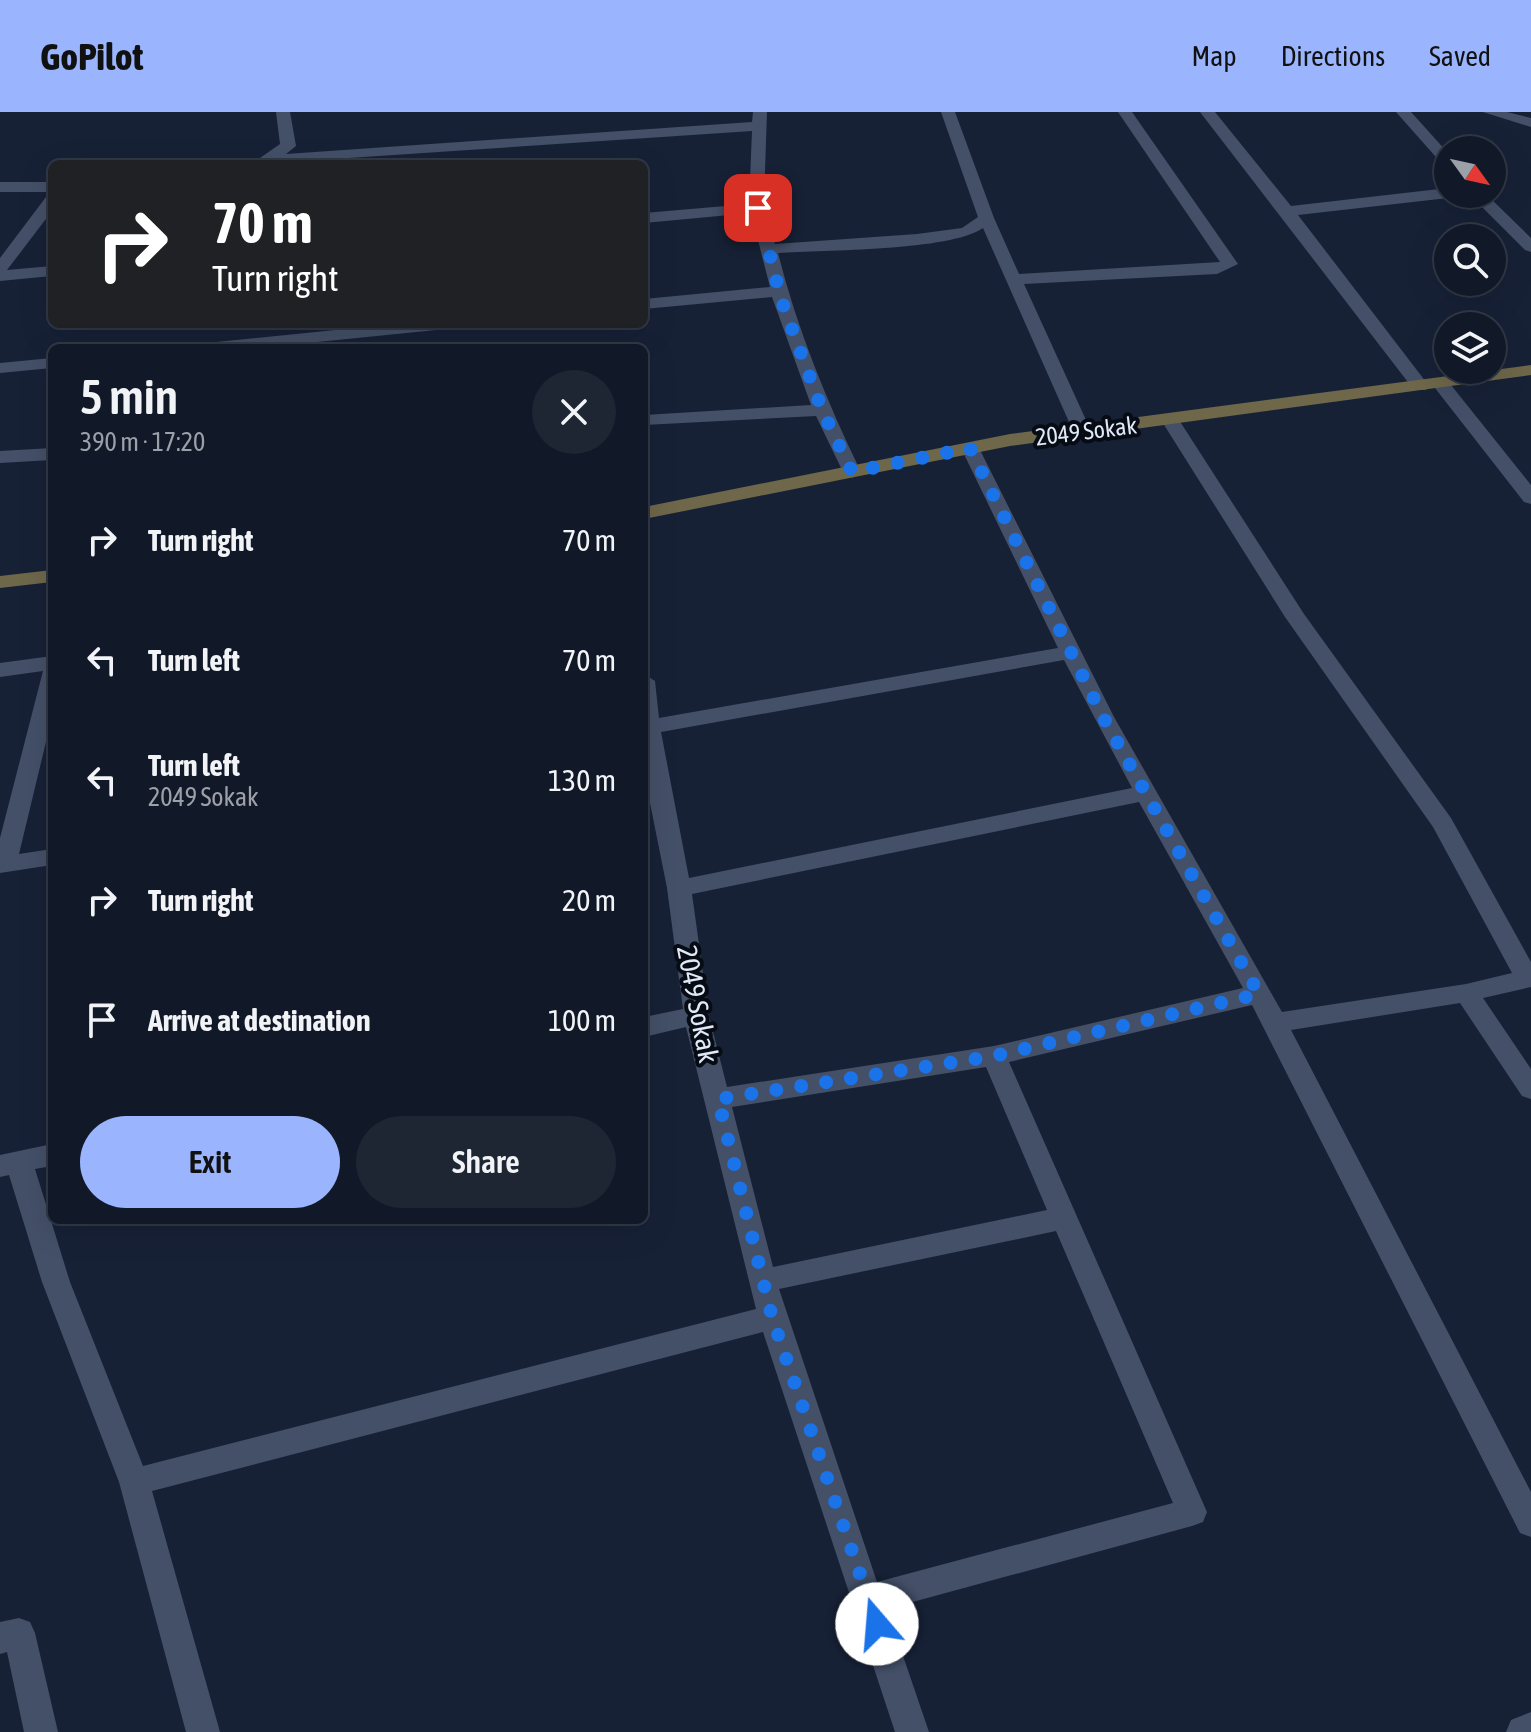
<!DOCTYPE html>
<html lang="en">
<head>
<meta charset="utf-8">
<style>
	body { margin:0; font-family:"Asap Condensed",sans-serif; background:#1e2634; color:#f1f3f6; height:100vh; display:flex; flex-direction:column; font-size:30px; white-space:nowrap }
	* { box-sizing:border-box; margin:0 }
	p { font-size:26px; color:#9ca0a8 }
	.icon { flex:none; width:44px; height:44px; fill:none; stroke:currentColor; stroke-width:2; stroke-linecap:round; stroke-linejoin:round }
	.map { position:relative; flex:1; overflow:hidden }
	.details { position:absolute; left:48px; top:232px; width:600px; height:880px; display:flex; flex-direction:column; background:#111928; border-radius:12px; box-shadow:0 8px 32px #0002,0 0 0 2px #303845 }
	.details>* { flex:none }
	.hud { position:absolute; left:48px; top:48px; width:600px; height:168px; border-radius:12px; box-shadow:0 8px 32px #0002,0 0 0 2px #303845; background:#202124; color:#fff; overflow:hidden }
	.needle { width:52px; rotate:123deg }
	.tools { position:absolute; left:1434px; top:24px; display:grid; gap:16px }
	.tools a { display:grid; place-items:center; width:72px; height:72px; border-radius:50%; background:#111928; box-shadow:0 8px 32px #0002,0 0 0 2px #303845; font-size:40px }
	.pin { position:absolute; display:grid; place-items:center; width:68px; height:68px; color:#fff; margin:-34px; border-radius:16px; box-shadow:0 4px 12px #0006 }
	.me { position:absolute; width:88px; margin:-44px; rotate:342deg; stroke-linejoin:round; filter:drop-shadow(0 0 6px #0008) }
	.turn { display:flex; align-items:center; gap:28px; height:168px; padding:0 32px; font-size:36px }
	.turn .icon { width:104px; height:104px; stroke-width:2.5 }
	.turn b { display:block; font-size:56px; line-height:68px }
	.round { display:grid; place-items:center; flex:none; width:84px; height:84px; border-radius:42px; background:#1e2634 }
	.headline { display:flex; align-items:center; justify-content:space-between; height:136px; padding:0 32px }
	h1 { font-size:48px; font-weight:600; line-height:60px }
	.cta { display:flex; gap:16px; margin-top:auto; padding:16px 32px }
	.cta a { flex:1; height:92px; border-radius:48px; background:#9ab5fd; color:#111; font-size:32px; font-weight:600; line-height:92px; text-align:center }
	.cta a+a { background:#1e2634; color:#f1f3f6 }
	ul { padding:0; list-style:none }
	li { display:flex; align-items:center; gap:24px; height:120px; padding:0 32px }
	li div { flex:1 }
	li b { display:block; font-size:30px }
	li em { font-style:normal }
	header { display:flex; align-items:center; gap:48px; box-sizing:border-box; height:112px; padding:0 40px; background:#9ab5fd; color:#111 }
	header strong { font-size:38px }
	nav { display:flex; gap:44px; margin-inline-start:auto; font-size:28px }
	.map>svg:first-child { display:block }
</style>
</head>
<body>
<header>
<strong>GoPilot</strong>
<nav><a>Map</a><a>Directions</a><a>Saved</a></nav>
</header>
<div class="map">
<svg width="1531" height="1620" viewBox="0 0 1531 1620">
	<rect width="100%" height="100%" fill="#172136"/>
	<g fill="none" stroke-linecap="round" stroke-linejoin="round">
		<path fill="#445068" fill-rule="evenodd" d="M276 0H290L296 34 286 42 752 10 753 0H767L764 88 775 132 917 122 962 116 978 105 941 0H955L994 106 1019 162 1220 150 1118 0H1132L1238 152 1217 162 1024 172 1091 319 1082 325 1073 319 983 116C951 139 822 138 778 141 797 217 827 290 861 360L852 366 843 360 816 304 644 313V303L811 293 772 185 644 197V187L770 175 751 101 644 111V101L749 92 752 19 259 52 260 46 280 32Z
			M1200 0H1215L1291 94 1448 76V82H1455L1448 86 1298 103 1426 270 1429 274 1426 278H1414Z
			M1396 0H1411L1448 41V55L1443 53Z
			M1483 0H1507L1531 6V15Z
			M0 70H52V80H0Z
			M1469 82H1486L1531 126V140L1525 138Z
			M52 83V99L7 158 52 154V164L0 169V146L46 85Z
			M394 212H455L446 217 258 236H197L206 231Z
			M52 246V256L0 261V251Z
			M1441 267 1447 268 1531 373V392L1524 390 1435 276 1432 272Z
			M1170 303 1179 308 1304 502 1451 706 1531 850V875L1483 886 1531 957V987L1522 984 1460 891 1291 918 1531 1380V1425L1520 1421 1252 893 1009 950 1207 1400 1203 1410 1192 1414 887 1497 929 1620H895L763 1220 152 1379 220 1620H186L119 1370 42 1170 9 1063 0 1065V1043L52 1032V1054L35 1057 70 1170 143 1354 756 1197 686 915 644 925V905L683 897 667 776 644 661V562L655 569 659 606 1058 536 961 336 963 332H977L979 336 1114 605 1282 900 1466 872 1512 861 1433 715 1285 505 1161 308ZM1064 548 1132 676 689 766 661 620ZM1139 690 1243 876 994 934 727 975 709 904 692 782ZM986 955 1047 1098 773 1155 732 995ZM1056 1119 1173 1391 877 1470 779 1177Z
			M52 336V348L0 351V339Z
			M52 544V605L19 742 52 737V753L0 761V726L43 559 0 565V551Z
			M19 1506 30 1510 35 1521 58 1620H24L7 1540 0 1542V1510Z
			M1531 1600V1620H1506L1511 1608Z"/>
		<path fill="#6e674a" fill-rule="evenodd" d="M1531 253V263L1010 334 644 407V395L1010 322Z
			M52 458V470L0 476V464Z"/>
	</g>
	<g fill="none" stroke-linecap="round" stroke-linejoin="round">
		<path stroke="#1a73e8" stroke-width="14" stroke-dasharray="0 25.2" d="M758 96 781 187 822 298 852 360 970 336 1103 605 1259 882 994 944 718 987 772 1205 877 1512"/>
	</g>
	<g text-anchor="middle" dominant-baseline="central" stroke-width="8" stroke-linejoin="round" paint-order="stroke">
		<g font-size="24" fill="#e1e9f7" stroke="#070b14">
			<text transform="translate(1086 319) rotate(-7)">2049 Sokak</text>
		</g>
		<g font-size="28" fill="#e1e9f7" stroke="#070b14">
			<text transform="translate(698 892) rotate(79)">2049 Sokak</text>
		</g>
	</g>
</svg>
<div class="tools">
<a><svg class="needle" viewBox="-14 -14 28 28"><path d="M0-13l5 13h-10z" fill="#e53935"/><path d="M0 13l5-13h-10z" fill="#9ca0a8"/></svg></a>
<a><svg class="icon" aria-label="search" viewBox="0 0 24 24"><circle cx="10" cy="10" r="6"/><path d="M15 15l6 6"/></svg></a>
<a><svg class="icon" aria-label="layers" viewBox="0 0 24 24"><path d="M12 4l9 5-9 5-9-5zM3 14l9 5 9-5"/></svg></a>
</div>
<div class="pin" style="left:758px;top:96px;background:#d93025"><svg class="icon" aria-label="arrive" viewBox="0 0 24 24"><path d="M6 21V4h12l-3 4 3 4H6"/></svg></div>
<svg class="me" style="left:877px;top:1512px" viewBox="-20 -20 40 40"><circle r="19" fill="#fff"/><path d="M0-13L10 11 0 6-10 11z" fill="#1a73e8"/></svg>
<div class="hud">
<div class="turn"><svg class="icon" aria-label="right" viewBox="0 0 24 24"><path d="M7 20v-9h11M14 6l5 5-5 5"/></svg><div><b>70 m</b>Turn right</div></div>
</div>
<section class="details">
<div class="headline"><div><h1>5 min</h1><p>390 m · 17:20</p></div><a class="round"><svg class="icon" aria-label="close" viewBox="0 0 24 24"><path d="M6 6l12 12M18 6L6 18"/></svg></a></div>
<ul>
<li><svg class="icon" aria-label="right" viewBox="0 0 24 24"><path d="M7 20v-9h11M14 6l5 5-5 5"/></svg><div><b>Turn right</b></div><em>70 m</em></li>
<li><svg class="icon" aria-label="left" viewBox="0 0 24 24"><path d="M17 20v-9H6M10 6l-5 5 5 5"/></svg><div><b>Turn left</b></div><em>70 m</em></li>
<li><svg class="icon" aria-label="left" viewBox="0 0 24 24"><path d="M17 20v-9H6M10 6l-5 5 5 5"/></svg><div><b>Turn left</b><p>2049 Sokak</p></div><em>130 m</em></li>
<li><svg class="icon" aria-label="right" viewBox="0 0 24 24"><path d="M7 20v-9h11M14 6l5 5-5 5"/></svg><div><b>Turn right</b></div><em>20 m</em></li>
<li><svg class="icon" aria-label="arrive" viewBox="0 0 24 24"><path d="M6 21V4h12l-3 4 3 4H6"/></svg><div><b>Arrive at destination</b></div><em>100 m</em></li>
</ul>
<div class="cta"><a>Exit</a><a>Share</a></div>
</section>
</div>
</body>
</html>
